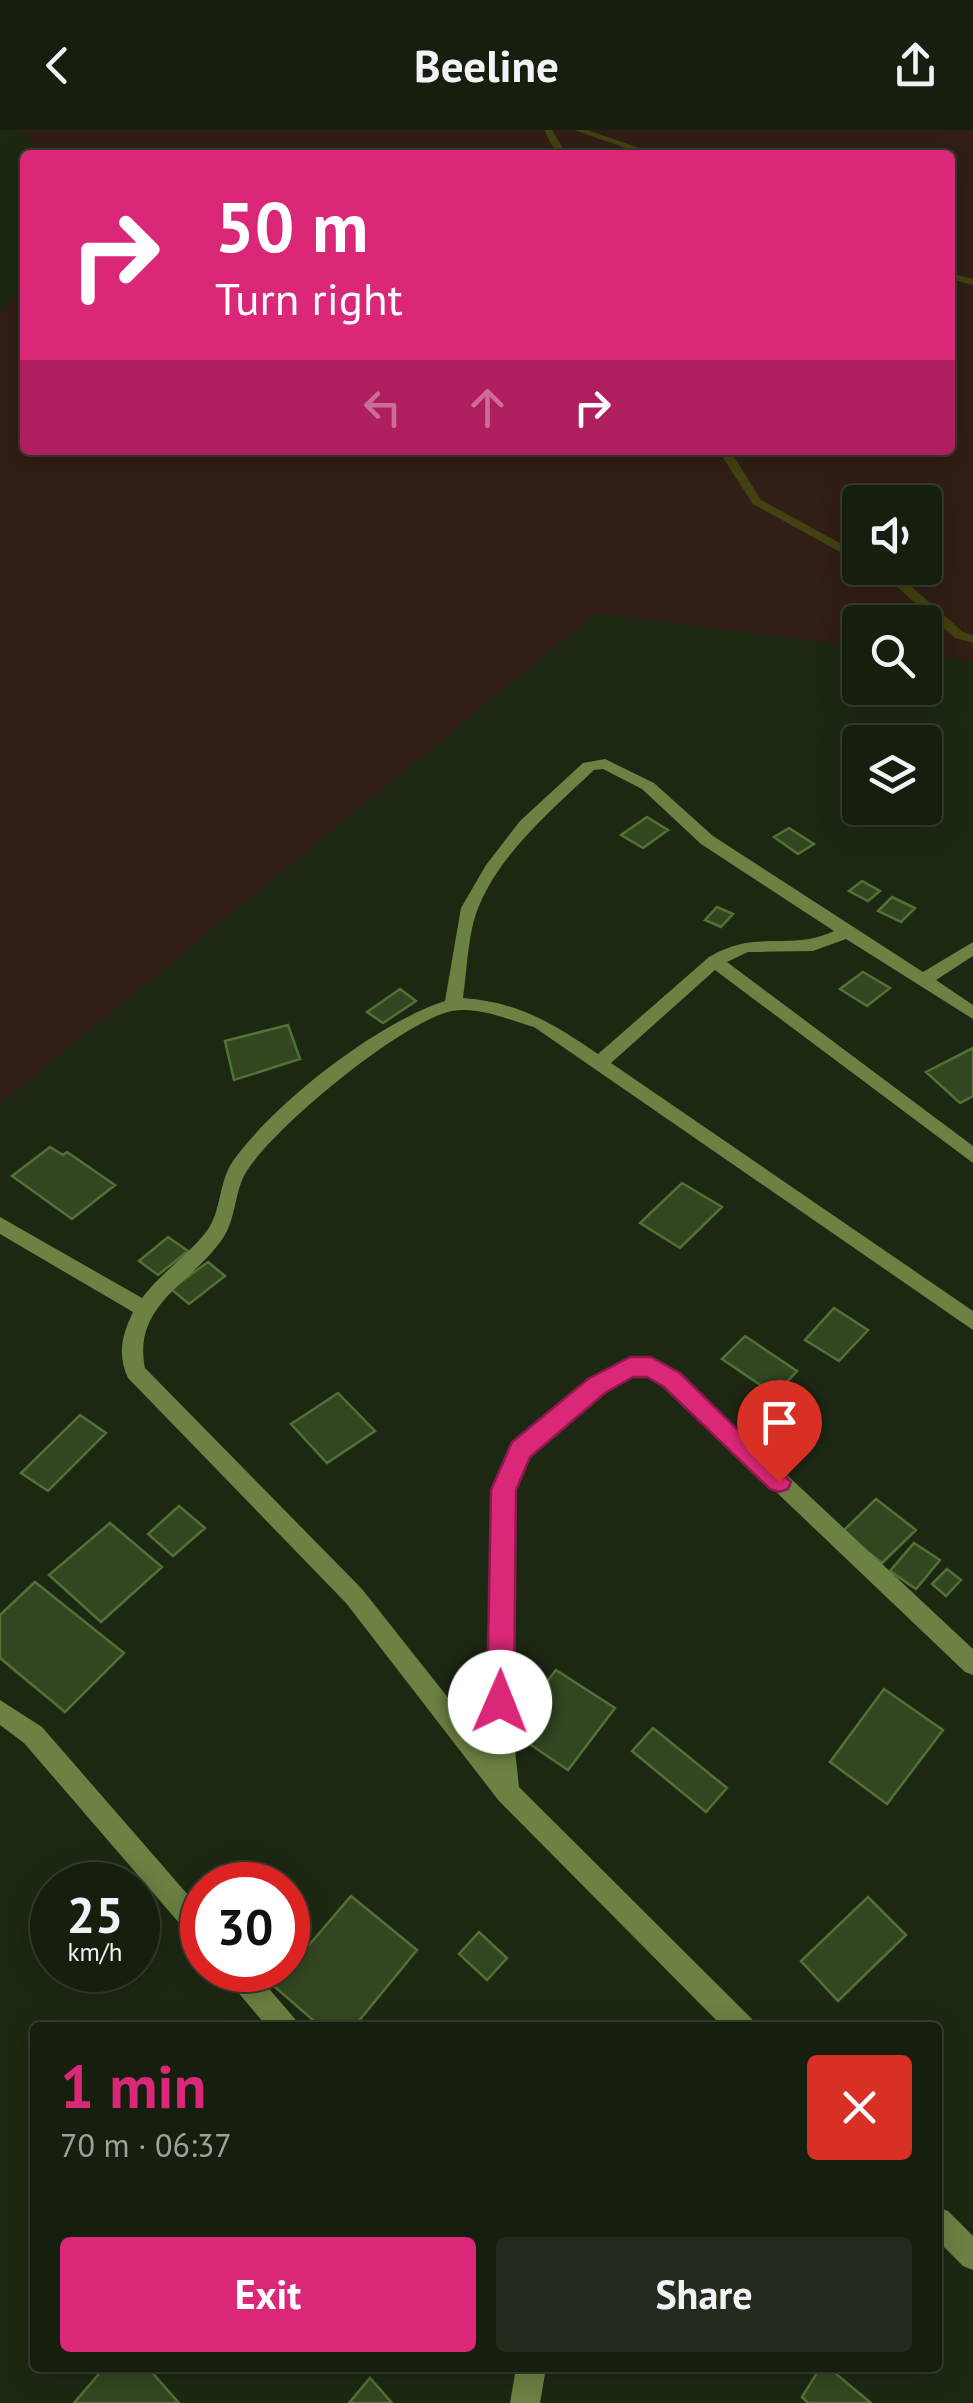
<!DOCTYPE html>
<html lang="en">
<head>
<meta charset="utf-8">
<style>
	body { margin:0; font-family:"PT Sans",sans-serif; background:#232b1c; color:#f1f3f6; height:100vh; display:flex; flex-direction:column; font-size:38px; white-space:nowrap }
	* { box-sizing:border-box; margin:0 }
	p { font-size:32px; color:#9ea29e }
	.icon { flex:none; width:55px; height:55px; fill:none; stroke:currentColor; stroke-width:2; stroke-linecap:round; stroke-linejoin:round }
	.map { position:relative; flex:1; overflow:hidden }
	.details { position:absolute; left:30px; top:1892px; width:912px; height:350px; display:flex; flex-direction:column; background:#161e0e; border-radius:10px; box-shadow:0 5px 25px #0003,0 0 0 2px #353c2e }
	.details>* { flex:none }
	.guide { position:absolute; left:20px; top:20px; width:935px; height:305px; border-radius:10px; box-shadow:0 5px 25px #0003,0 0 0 2px #353c2e; background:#db2777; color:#fff; overflow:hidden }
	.controls { position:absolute; left:842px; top:355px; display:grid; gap:20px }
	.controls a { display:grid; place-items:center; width:100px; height:100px; border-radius:10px; background:#161e0e; box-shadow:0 5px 25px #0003,0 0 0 2px #353c2e; font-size:50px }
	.speed { position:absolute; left:30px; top:1732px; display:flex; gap:20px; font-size:50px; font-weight:700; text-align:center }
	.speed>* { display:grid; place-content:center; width:130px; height:130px; border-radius:50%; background:#161e0e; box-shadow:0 5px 25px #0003,0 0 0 2px #353c2e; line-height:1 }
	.speed small { font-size:25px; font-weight:400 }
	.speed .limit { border:15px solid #d22; background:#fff; color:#111 }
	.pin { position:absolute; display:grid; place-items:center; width:85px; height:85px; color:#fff; margin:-102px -42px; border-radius:50% 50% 50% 0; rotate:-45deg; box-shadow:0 0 10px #0007 }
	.pin .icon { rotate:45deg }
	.me { position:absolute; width:110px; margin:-55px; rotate:1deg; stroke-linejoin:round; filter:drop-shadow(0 0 8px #0008) }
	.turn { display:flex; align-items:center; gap:35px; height:210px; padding:0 30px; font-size:45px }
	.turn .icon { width:130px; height:130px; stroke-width:2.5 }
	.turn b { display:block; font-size:70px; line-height:85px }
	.lanes { display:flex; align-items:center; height:95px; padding:0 30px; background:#0003; justify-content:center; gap:50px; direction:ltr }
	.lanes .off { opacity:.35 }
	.round { display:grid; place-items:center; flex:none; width:105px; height:105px; border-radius:10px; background:#232b1c }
	.head { display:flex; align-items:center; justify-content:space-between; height:170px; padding:0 30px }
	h1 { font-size:60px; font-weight:700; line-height:75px; color:#db2777 }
	.action { display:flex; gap:20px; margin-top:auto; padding:20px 30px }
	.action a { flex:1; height:115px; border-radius:10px; background:#db2777; color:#fff; font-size:40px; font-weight:700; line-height:115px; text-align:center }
	.action a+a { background:#232b1c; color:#f1f3f6 }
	header { display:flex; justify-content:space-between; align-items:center; height:130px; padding:0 30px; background:#161e0e; font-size:45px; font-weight:700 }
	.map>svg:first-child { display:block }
</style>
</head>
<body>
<header><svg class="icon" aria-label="back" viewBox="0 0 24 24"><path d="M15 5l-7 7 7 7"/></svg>Beeline<svg class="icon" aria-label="share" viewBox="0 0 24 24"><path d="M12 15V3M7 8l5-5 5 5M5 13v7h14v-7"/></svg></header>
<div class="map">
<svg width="973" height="2273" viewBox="0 0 973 2273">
	<rect width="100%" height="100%" fill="#1d2813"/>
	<path fill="#311e16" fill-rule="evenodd" d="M22 0H973V532L925 526V492H860V517L596 483 0 974V180L25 159V320H950V25H43ZM925 372V438H860V372Z"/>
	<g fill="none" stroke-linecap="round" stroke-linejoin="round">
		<path fill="#434210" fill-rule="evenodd" d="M544 0H552L567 25H557Z
			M574 0H587L660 25H646Z
			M950 143 973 149V155L950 149Z
			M718 320H730L761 370 860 424V433L753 374Z
			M870 438H885L896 443 963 502 973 505V513L955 508 888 449Z"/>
	</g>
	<path fill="#324720" stroke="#517135" stroke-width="2.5" d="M647 687 668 700 643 718 621 705Z
		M789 698 814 714 798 724 774 707Z
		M862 751 880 761 868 771 849 761Z
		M892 767 915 778 901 792 878 781Z
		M717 777 733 784 721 797 705 790Z
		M863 842 890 858 867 876 840 859Z
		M400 859 416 871 383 893 367 882Z
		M288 895 300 929 234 950 225 911Z
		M973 918V966L960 973 926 942Z
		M50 1017 63 1025 67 1022 115 1055 72 1089 12 1046Z
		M682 1053 722 1077 680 1118 640 1093Z
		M168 1107 188 1121 158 1145 139 1131Z
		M208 1132 225 1146 189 1174 171 1159Z
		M834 1178 868 1200 839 1231 805 1210Z
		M745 1206 797 1241 775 1265 722 1229Z
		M338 1263 375 1301 327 1333 291 1294Z
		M80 1285 106 1303 48 1361 21 1343Z
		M876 1369 916 1400 882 1433 842 1402Z
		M179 1376 205 1398 173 1426 148 1404Z
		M110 1393 162 1437 101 1492 49 1445Z
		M914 1413 940 1430 916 1459 890 1441Z
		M947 1439 961 1450 946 1466 932 1454Z
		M35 1452 124 1523 65 1582 0 1528V1485Z
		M556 1540 615 1578 568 1640 509 1600Z
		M884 1559 943 1600 887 1674 830 1632Z
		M653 1598 727 1658 706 1682 632 1621Z
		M351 1766 417 1820 353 1898H322L274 1856Z
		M868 1767 906 1805 838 1871 801 1831Z
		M479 1802 507 1828 487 1850 459 1824Z
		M104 2238H148L179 2273H74Z
		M820 2238H829L871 2273H808L802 2267Z
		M370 2248 392 2273H349Z"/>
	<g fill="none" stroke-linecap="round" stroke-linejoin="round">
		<path fill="#6b8242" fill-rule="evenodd" d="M605 629 654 653 713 706 923 842 973 812V826L936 850 973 875V889L846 809 813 821 748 822 727 832 973 1016V1033L715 840 611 933 973 1181V1200L534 897C509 890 479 876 452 881 402 891 270 1000 245 1044 234 1064 236 1089 223 1108 192 1154 132 1174 145 1238L362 1459 491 1622 492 1360 512 1314 589 1250 623 1231 651 1228 679 1244 973 1519V1545L965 1542 665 1256 648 1246H633L603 1262 528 1326 514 1360 513 1601 519 1657 752 1889 756 1898H724L499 1671 346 1473 128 1248C117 1224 122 1205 133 1182L0 1104V1087L142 1168C161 1143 187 1126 206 1102 222 1082 218 1052 233 1031 275 972 377 893 445 871L461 778 486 735 520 691 583 633ZM603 639 642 659 701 714 834 801C789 822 758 798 709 827L598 924C554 894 519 872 463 868 467 841 468 800 479 776 502 721 552 680 594 640Z
			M0 1570 42 1597 202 1781V1813L193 1809 24 1613 0 1595Z
			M223 1840H253L295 1889 299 1898H268L227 1849Z
			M938 2077 948 2081 973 2106V2140L963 2136 938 2111Z
			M516 2238H546L540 2273H510Z"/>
	</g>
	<path fill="#db2777" stroke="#8e194d" stroke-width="2.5" d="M630 1227H651L680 1243 791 1352 788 1359 779 1362 770 1359 664 1257 647 1247H633L605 1263 530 1327 516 1360 514 1572 510 1581 500 1585 491 1581 487 1572 491 1360 512 1312 588 1249Z"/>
</svg>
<div class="controls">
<a><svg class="icon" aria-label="sound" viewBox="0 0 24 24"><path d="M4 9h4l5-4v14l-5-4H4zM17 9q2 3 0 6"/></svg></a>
<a><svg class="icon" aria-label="search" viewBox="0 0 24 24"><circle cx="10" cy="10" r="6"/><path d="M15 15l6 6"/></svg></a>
<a><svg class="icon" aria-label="layers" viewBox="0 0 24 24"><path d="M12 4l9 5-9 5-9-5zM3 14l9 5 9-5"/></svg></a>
</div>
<div class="speed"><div>25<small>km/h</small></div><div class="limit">30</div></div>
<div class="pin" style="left:779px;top:1352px;background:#d93025"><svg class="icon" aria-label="arrive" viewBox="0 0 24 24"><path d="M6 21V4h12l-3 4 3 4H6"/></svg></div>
<svg class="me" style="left:500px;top:1572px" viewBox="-20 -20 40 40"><circle r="19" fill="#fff"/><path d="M0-13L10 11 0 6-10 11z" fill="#db2777"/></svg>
<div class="guide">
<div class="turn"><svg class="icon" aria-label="right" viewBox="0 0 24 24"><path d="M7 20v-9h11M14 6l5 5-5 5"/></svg><div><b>50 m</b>Turn right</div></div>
<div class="lanes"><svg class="icon off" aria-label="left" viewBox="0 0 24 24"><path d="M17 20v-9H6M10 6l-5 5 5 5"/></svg><svg class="icon off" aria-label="ahead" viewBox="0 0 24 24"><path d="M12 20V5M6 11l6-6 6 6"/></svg><svg class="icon" aria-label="right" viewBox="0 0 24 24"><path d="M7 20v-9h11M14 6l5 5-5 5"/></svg></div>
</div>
<section class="details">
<div class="head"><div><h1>1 min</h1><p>70 m · 06:37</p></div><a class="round" style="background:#d93025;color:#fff"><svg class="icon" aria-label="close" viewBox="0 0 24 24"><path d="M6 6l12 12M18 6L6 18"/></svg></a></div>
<div class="action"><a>Exit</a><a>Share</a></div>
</section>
</div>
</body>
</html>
